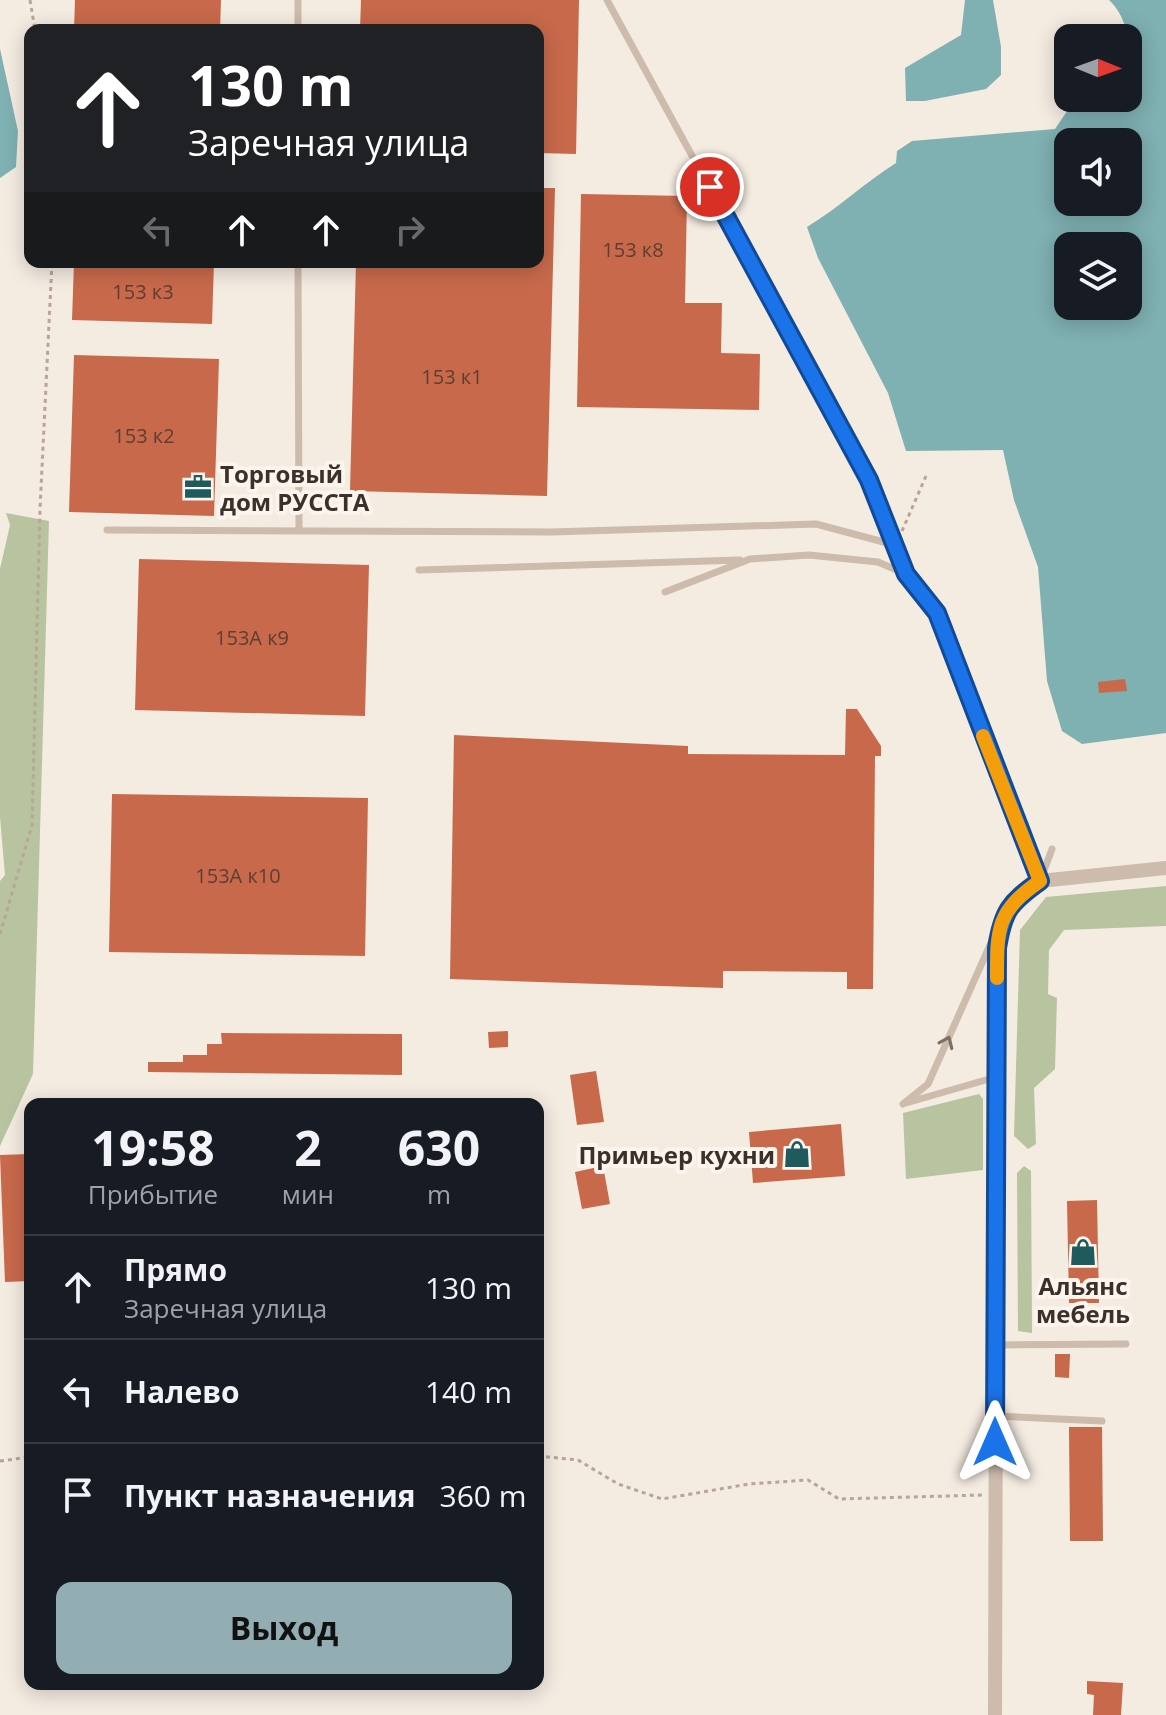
<!DOCTYPE html>
<html lang="ru">
<head>
<meta charset="utf-8">
<style>
	body { margin:0; font-family:"Open Sans",sans-serif; background:#20242c; color:#f1f3f6; height:100vh; display:flex; flex-direction:column; font-size:30px; white-space:nowrap }
	* { box-sizing:border-box; margin:0 }
	p { font-size:26px; color:#9ea1a6 }
	.icon { flex:none; width:44px; height:44px; fill:none; stroke:currentColor; stroke-width:2; stroke-linecap:round; stroke-linejoin:round }
	.map { position:relative; flex:1; overflow:hidden }
	.drawer { position:absolute; left:24px; top:1098px; width:520px; height:592px; display:flex; flex-direction:column; background:#171b24; border-radius:16px; box-shadow:0 4px 20px #0003 }
	.drawer>* { flex:none }
	.top-card { position:absolute; left:24px; top:24px; width:520px; height:244px; border-radius:16px; box-shadow:0 4px 20px #0003; background:#202124; color:#fff; overflow:hidden }
	.needle { width:52px; rotate:91deg }
	.buttons { position:absolute; left:1054px; top:24px; display:grid; gap:16px }
	.buttons a { display:grid; place-items:center; width:88px; height:88px; border-radius:16px; background:#171b24; box-shadow:0 4px 20px #0003; font-size:40px }
	.pin { position:absolute; display:grid; place-items:center; width:68px; height:68px; color:#fff; margin:-34px; border:4px solid #fff; border-radius:50%; box-shadow:0 2px 8px #0007 }
	.me { position:absolute; width:88px; margin:-44px; rotate:0deg; stroke-linejoin:round; filter:drop-shadow(0 0 6px #0008) }
	.turn { display:flex; align-items:center; gap:28px; height:168px; padding:0 32px; font-size:36px }
	.turn .icon { width:104px; height:104px; stroke-width:2.5 }
	.turn b { display:block; font-size:56px; line-height:68px }
	.lanes { display:flex; align-items:center; height:76px; padding:0 32px; background:#0003; justify-content:center; gap:40px; direction:ltr }
	.lanes .off { opacity:.35 }
	.eta { display:flex; justify-content:space-evenly; align-items:center; height:136px; text-align:center }
	.eta b { font-size:48px; font-weight:700; line-height:56px }
	.action { display:flex; gap:16px; margin-top:auto; padding:16px 32px }
	.action a { flex:1; height:92px; border-radius:16px; background:#92aeb2; color:#111; font-size:32px; font-weight:700; line-height:92px; text-align:center }
	ul { padding:0; list-style:none }
	li { display:flex; align-items:center; gap:24px; height:104px; padding:0 32px; border-top:2px solid #363941 }
	li div { flex:1 }
	li b { display:block; font-size:30px }
	li em { font-style:normal }
	.map>svg:first-child { display:block }
</style>
</head>
<body>
<div class="map">
<svg width="1166" height="1715" viewBox="0 0 1166 1715">
	<rect width="100%" height="100%" fill="#f4ebe1"/>
	<path fill="#b8c4a0" d="M6 513 49 521 33 1074 0 1146V881L5 875 0 817V569L10 525Z
		M1166 886V926L1064 930 1049 950 1048 994 1057 998 1055 1069 1034 1088 1036 1144 1028 1149 1014 1136 1020 930 1046 897Z
		M979 1094 983 1099V1170L906 1179 903 1113Z
		M1024 1166 1031 1171 1032 1333 1018 1331 1017 1173Z"/>
	<path fill="#7fb0b2" fill-rule="evenodd" d="M965 0H993L1001 47V75L986 89 925 101H906L905 68 961 35Z
		M1109 0H1166V733L1082 744 1062 731 1047 681 1038 567 1014 500 1003 450 906 451 888 393 818 258 807 227C840 207 864 183 896 163L897 151 912 141 1055 129 1076 98H1128C1128 64 1136 26 1109 0ZM1068 142H1128V202H1068ZM1068 246H1128V306H1068Z
		M0 49 18 131 16 167 0 178Z"/>
	<path fill="#c8694b" d="M75 0H221L220 30H74Z
		M361 0H579L576 154 538 153V30H360Z
		M538 188H555L547 496 350 491 356 262H538Z
		M581 194 687 196 685 303H722L721 353 760 354 759 410 577 407Z
		M74 262H214L212 324 72 320Z
		M74 355 219 359 214 516 69 512Z
		M139 559 369 565 365 716 135 710Z
		M1125 679 1127 691 1099 693 1098 682Z
		M846 709H857L881 746V756H875L873 989H847V972L723 971V988L450 979 454 735 688 746V754L845 755Z
		M112 794 368 798 365 956 109 952Z
		M508 1031V1047L489 1048 488 1032Z
		M221 1033 402 1034V1075L148 1072V1062H183V1055H207V1044H222Z
		M596 1071 604 1122 577 1125 570 1075Z
		M841 1124 845 1176 753 1183 749 1132Z
		M30 1154V1281L5 1282 0 1155Z
		M603 1166 610 1204 582 1209 575 1172Z
		M1097 1200 1099 1303H1069L1067 1201Z
		M1055 1354H1070L1069 1378 1055 1377Z
		M1069 1427H1102L1103 1541H1070Z
		M1087 1681 1123 1683 1121 1715H1093L1094 1695 1087 1694Z"/>
	<g fill="none" stroke-linecap="round" stroke-linejoin="round">
		<path stroke="#b9a596" stroke-width="3" stroke-dasharray="4 4" stroke-linecap="butt" d="M30 0 35 30
			M902 531 926 476
			M0 934 32 825 40 509 52 262
			M538 1456 578 1460 618 1484 662 1499 749 1484 808 1480 839 1499 983 1495
			M0 1461 30 1457"/>
		<path stroke="#cdbbac" stroke-width="7" d="M298 0V30
			M607 0 869 480 906 574
			M298 262 299 530
			M107 530 552 532 816 524 895 545
			M419 570 740 560
			M665 592 750 559 809 555 878 562 906 574 937 613 1040 881
			M1040 881 1052 849
			M906 1103 996 1077
			M903 1104 928 1084 994 936
			M995 1345 1126 1344
			M995 1416 1102 1421"/>
		<path stroke="#cdbbac" stroke-width="14" d="M995 1715 997 948 1002 919 1014 899 1040 881 1166 868"/>
	</g>
	<defs><path id="oneway-chevron" d="M-2-3.5L2.5 0L-2 3.5" fill="none" stroke-width="1.6" stroke-linecap="round" stroke-linejoin="round" transform="scale(2)"/></defs>
	<use stroke="#7d6f65" href="#oneway-chevron" transform="translate(947 1042) rotate(-66)"/>
	<g fill="none" stroke-linecap="round" stroke-linejoin="round">
		<g stroke="#114b97" stroke-width="20">
			<path id="route" d="M710 187 869 480 906 574 937 613 1040 881C1009 903 1003 911 997 948L995 1442"/>
		</g>
		<use href="#route" stroke="#1a73e8" stroke-width="14"/>
		<path stroke="#f59e0b" stroke-width="14" d="M983 736 1040 881C997 911 997 927 997 978"/>
	</g>
	<defs>
		<g id="office-bare" transform="scale(2.16)"><path d="M-6-3h4V-5.5h4V-3h4V5H-6ZM-1-4.5V-3h2v-1.5ZM-6 0V1H6V0Z" fill="#1f5a5e" stroke="#fbf5ee" stroke-width="2.5" paint-order="stroke"/></g>
		<g id="shop-bare" transform="scale(2.16)"><path d="M-5-2.5h2.3a2.7 3.5 0 0 1 5.4 0H5L5.5 6h-11ZM-1.5-2.5h3a1.5 2.3 0 0 0-3 0Z" fill="#1f5a5e" stroke="#fbf5ee" stroke-width="2.5" paint-order="stroke"/></g>
	</defs>
	<g fill-rule="evenodd">
		<use href="#office-bare" x="198" y="487"/>
		<use href="#shop-bare" x="797" y="1154"/>
		<use href="#shop-bare" x="1083" y="1252"/>
	</g>
	<g text-anchor="middle" dominant-baseline="central" stroke-width="8" stroke-linejoin="round" paint-order="stroke">
		<g font-size="20" fill="#5e3e33">
			<text x="633" y="249">153 к8</text>
			<text x="143" y="291">153 к3</text>
			<text x="452" y="376">153 к1</text>
			<text x="144" y="435">153 к2</text>
			<text x="252" y="637">153А к9</text>
			<text x="238" y="875">153А к10</text>
		</g>
		<g font-size="24" font-weight="bold" fill="#3b302b" stroke="#fbf5ee" text-anchor="start">
			<text x="220" y="473">Торговый<tspan x="220" dy="28">дом РУССТА</tspan></text>
			<text x="775" y="1154" text-anchor="end">Примьер кухни</text>
			<text x="1083" y="1285" text-anchor="middle">Альянс<tspan x="1083" dy="28">мебель</tspan></text>
		</g>
	</g>
</svg>
<div class="buttons">
<a><svg class="needle" viewBox="-14 -14 28 28"><path d="M0-13l5 13h-10z" fill="#e53935"/><path d="M0 13l5-13h-10z" fill="#9ea1a6"/></svg></a>
<a><svg class="icon" aria-label="sound" viewBox="0 0 24 24"><path d="M4 9h4l5-4v14l-5-4H4zM17 9q2 3 0 6"/></svg></a>
<a><svg class="icon" aria-label="layers" viewBox="0 0 24 24"><path d="M12 4l9 5-9 5-9-5zM3 14l9 5 9-5"/></svg></a>
</div>
<div class="pin" style="left:710px;top:187px;background:#d93025"><svg class="icon" aria-label="arrive" viewBox="0 0 24 24"><path d="M6 21V4h12l-3 4 3 4H6"/></svg></div>
<svg class="me" style="left:995px;top:1442px" viewBox="-20 -20 40 40"><path d="M0-17L14 15 0 8-14 15z" fill="#1a73e8" stroke="#fff" stroke-width="4"/></svg>
<div class="top-card">
<div class="turn"><svg class="icon" aria-label="ahead" viewBox="0 0 24 24"><path d="M12 20V5M6 11l6-6 6 6"/></svg><div><b>130 m</b>Заречная улица</div></div>
<div class="lanes"><svg class="icon off" aria-label="left" viewBox="0 0 24 24"><path d="M17 20v-9H6M10 6l-5 5 5 5"/></svg><svg class="icon" aria-label="ahead" viewBox="0 0 24 24"><path d="M12 20V5M6 11l6-6 6 6"/></svg><svg class="icon" aria-label="ahead" viewBox="0 0 24 24"><path d="M12 20V5M6 11l6-6 6 6"/></svg><svg class="icon off" aria-label="right" viewBox="0 0 24 24"><path d="M7 20v-9h11M14 6l5 5-5 5"/></svg></div>
</div>
<section class="drawer">
<div class="eta">
<div><b>19:58</b><p>Прибытие</p></div>
<div><b>2</b><p>мин</p></div>
<div><b>630</b><p>m</p></div>
</div>
<ul>
<li><svg class="icon" aria-label="ahead" viewBox="0 0 24 24"><path d="M12 20V5M6 11l6-6 6 6"/></svg><div><b>Прямо</b><p>Заречная улица</p></div><em>130 m</em></li>
<li><svg class="icon" aria-label="left" viewBox="0 0 24 24"><path d="M17 20v-9H6M10 6l-5 5 5 5"/></svg><div><b>Налево</b></div><em>140 m</em></li>
<li><svg class="icon" aria-label="arrive" viewBox="0 0 24 24"><path d="M6 21V4h12l-3 4 3 4H6"/></svg><div><b>Пункт назначения</b></div><em>360 m</em></li>
</ul>
<div class="action"><a>Выход</a></div>
</section>
</div>
</body>
</html>
